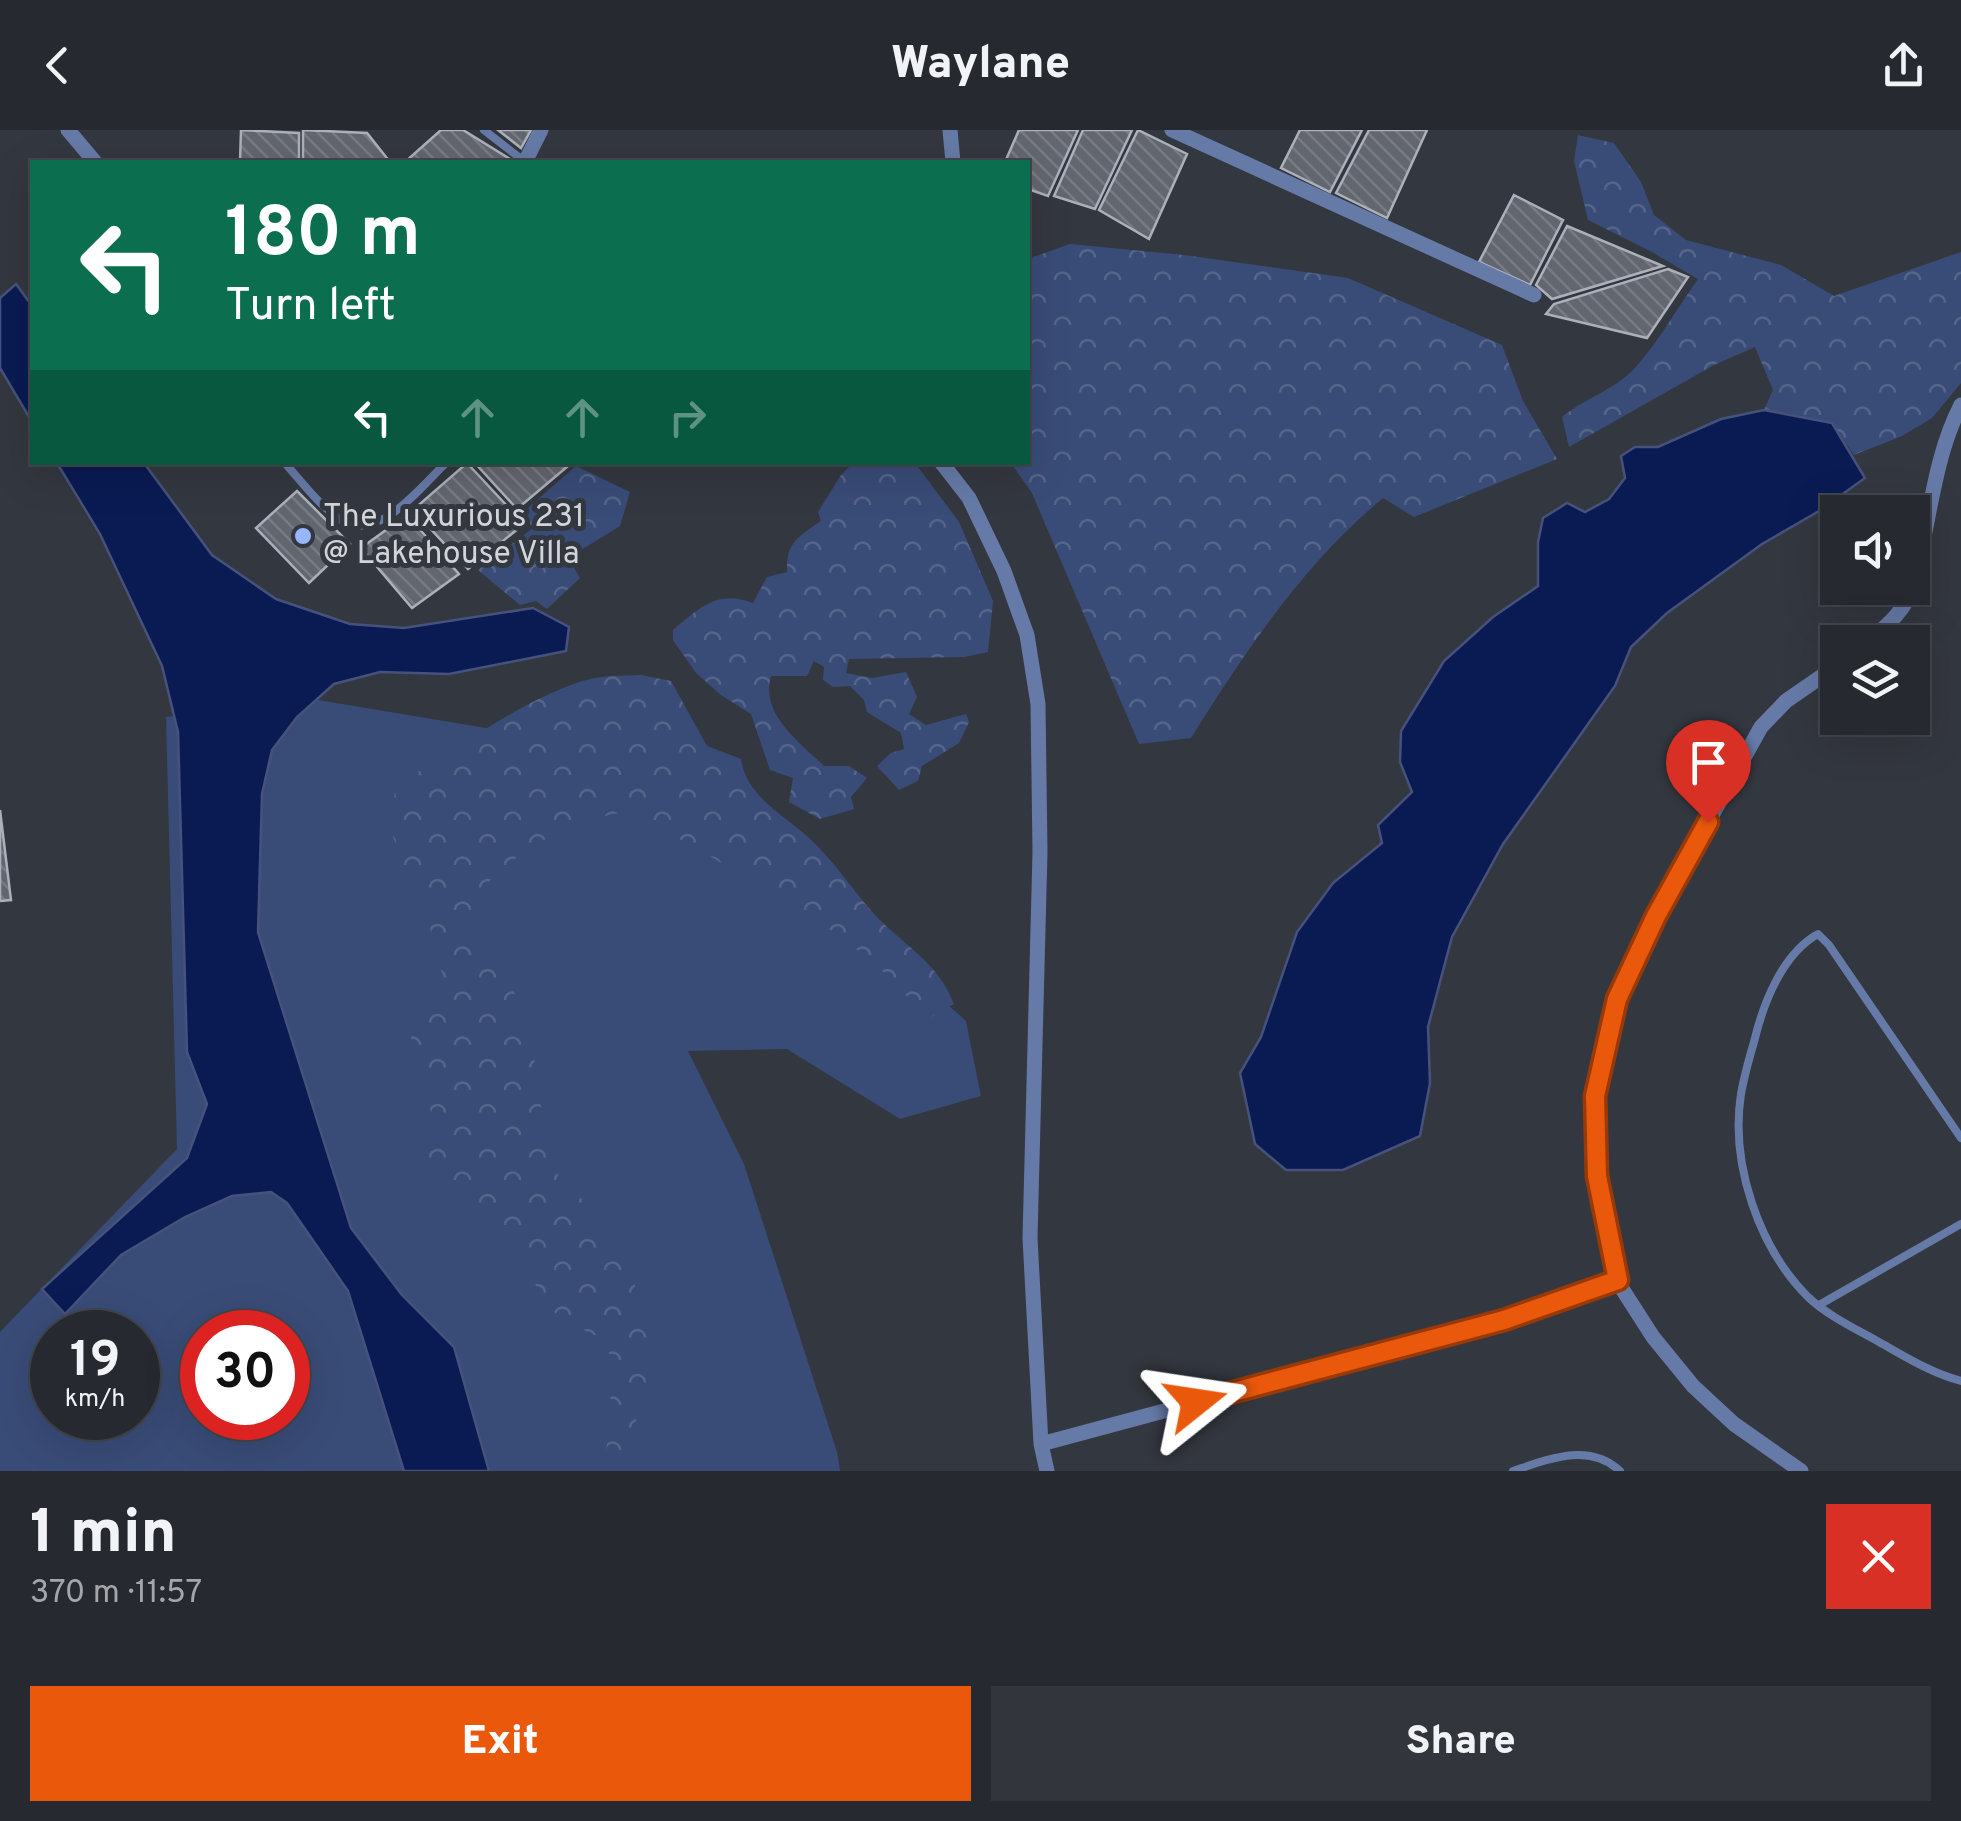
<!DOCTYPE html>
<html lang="en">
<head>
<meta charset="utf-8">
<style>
	body { margin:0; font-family:Overpass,sans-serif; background:#32353b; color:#f1f3f6; height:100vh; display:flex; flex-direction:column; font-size:38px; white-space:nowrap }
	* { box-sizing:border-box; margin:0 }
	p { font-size:32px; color:#a4a6aa }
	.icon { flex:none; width:55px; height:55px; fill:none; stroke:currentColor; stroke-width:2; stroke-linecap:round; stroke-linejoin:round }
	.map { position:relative; height:1341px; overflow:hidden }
	.details { display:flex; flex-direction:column; background:#26292f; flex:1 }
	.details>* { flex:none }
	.guide { position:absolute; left:30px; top:30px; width:1000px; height:305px; border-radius:0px; box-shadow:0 10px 40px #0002,0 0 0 2px #42454b; background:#0b6e4f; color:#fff; overflow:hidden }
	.buttons { position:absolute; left:1820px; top:365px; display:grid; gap:20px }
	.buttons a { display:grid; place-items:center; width:110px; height:110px; border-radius:0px; background:#26292f; box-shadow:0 10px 40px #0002,0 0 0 2px #42454b; font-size:50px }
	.speed { position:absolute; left:30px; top:1180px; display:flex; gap:20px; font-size:50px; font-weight:700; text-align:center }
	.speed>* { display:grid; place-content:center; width:130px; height:130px; border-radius:50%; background:#26292f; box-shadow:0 10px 40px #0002,0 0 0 2px #42454b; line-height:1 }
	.speed small { font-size:25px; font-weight:400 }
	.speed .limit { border:15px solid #d22; background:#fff; color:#111 }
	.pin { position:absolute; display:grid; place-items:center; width:85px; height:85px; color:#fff; margin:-102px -42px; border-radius:50% 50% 50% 0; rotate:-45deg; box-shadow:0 0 10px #0007 }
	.pin .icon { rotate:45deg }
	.me { position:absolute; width:110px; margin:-55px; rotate:75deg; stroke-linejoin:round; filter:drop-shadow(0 0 8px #0008) }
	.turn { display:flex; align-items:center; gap:35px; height:210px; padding:0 30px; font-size:45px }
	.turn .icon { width:130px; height:130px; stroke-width:2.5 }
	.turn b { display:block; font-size:70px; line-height:85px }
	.lanes { display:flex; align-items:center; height:95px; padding:0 30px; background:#0003; justify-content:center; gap:50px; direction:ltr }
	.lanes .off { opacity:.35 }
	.round { display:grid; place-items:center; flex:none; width:105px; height:105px; border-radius:0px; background:#32353b }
	.summary { display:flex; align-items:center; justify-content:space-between; height:170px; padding:0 30px }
	h1 { font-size:60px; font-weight:800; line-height:75px }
	.primary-button { display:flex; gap:20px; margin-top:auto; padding:20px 30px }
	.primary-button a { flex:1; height:115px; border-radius:0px; background:#ea580c; color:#fff; font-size:40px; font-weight:800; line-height:115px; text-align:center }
	.primary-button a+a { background:#32353b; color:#f1f3f6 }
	header { display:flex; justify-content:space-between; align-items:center; height:130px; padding:0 30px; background:#26292f; font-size:45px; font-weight:800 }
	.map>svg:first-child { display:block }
</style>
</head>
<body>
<header><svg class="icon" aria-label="back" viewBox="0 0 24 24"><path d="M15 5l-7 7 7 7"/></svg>Waylane<svg class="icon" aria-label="share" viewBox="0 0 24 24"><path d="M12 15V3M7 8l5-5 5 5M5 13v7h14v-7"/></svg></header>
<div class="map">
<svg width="1961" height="1341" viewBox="0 0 1961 1341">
	<defs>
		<pattern id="forest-crowns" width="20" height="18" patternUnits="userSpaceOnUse" patternTransform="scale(2.5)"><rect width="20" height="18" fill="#394c77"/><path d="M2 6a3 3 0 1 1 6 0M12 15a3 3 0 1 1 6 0" fill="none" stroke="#55658a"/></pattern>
		<pattern id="building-back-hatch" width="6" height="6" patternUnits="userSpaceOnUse" patternTransform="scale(2.5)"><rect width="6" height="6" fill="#62666f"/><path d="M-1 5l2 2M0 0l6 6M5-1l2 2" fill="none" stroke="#787b83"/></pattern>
	</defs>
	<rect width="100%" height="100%" fill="#33373f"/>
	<path fill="#394c77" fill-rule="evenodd" d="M318 570 619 620 739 687 966 891 981 966 900 989 787 919 688 921 744 1034 837 1322 840 1341H0V1202L177 1019 166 587ZM52 1202H138V1288H52ZM202 1202H288V1288H202Z"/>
	<path fill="url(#forest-crowns)" d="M1578 5 1614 13 1641 52 1654 85 1686 110 1781 135 1834 166 1961 122V253L1932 288 1902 306 1854 325 1832 293 1764 280 1773 260 1755 217 1714 235 1569 317 1562 287C1585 268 1613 261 1634 239 1658 213 1677 178 1698 149L1652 122 1588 90 1574 31Z
		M1070 114 1184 125 1348 148 1502 215 1523 271 1557 329 1414 387 1383 368C1304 433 1245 522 1191 608L1139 614 1032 363 1011 333 1028 332V137L1033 127Z
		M854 332 915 333 959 392 993 471 988 522 964 527 849 529 846 543 872 548 906 542 917 567 909 584 926 595 966 584 969 592 959 613 922 636 918 651 899 660 877 636 891 623 904 619 901 603 867 582 864 570 850 556 833 557 823 550 824 537 814 531 807 546H771C760 584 798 611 824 636H849L867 648 851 667 854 679 820 689 789 672 793 648 770 640 751 584 721 565 696 543 673 510V500C699 478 718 459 753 473L767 447 787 442C786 412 798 407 821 391L818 382 841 345Z
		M576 336 630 362 620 396 568 428 580 448 547 479 536 471 520 475 478 440 533 398 522 383Z
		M641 545 671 551 707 616 741 629C746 666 783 684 809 708 833 730 852 759 874 784 904 816 938 832 954 874L927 889C906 865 882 838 856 819 787 765 706 727 633 681 570 689 514 720 474 768V795L528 886 550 1037 576 1061 630 1141 645 1186 649 1241 623 1341H603L611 1286 610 1246 614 1230 597 1206 574 1196 548 1178 500 1089 475 1082 426 1039 424 1015 433 987 415 938 407 875 454 870 444 852 427 786 408 749 389 695 396 656C448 624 544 554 602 547 614 545 628 546 641 545Z"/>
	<path fill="#0a1b53" stroke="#46527b" stroke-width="2.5" d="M16 154 32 176V292L0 238V168Z
		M1764 280 1832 293 1865 348 1819 381 1762 414 1667 483 1631 517 1615 556 1503 714 1452 807 1428 897 1430 953 1420 1006 1343 1040H1286L1255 1014 1240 943 1261 907 1297 802 1333 753 1382 713 1378 695 1412 662 1400 632 1401 601 1444 531 1493 487 1538 456V412L1543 388 1567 373 1585 382 1609 369 1625 348 1621 326 1635 317H1658L1721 289Z
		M57 333H144L212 425 276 469 350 494 404 498 533 478 569 497 566 521 449 544 380 542 334 554 297 587 272 620 262 664 258 802 351 1098 402 1165 454 1217 489 1341H404L348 1161 287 1073 271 1062 232 1066 185 1087 121 1125 65 1184 42 1159 187 1028 207 974 187 922 178 602 162 536 100 404Z"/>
	<path fill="url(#building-back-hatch)" stroke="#acb0ba" stroke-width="2.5" d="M241 0 299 3V32H240Z
		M303 0 367 3 390 32H303Z
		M441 0H463L515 32H405Z
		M498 0H531L521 18Z
		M1019 0H1078L1048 66 1028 59V32H1005Z
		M1083 0H1132L1095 79 1054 66Z
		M1138 0 1187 24 1149 109 1099 80Z
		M1300 0H1362L1330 62 1281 38Z
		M1369 0H1427L1387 88 1336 63Z
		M1514 65 1563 90 1530 155 1479 132Z
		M1567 96 1663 136 1552 169 1536 155Z
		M1668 139 1688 147 1647 208 1546 184 1554 174Z
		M474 332H565L568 336 517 379Z
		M467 333 524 394 468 439 413 380Z
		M297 361 350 414 309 453 256 398Z
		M407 385 459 444 412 478 361 418Z
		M0 680 11 770 0 771Z"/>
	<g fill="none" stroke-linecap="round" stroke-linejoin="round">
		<path stroke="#667aa7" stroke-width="8" d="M484 0 525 32
			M284 332C301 351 318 374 339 389 377 416 421 356 447 332
			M1961 1008 1829 815 1818 804C1782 824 1763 874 1754 912 1749 929 1744 947 1741 964 1730 1034 1759 1118 1808 1167 1828 1186 1856 1199 1879 1212 1906 1227 1931 1243 1961 1251
			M1819 1175 1961 1094
			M1513 1341C1549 1329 1589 1312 1620 1341"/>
		<path stroke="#667aa7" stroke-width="15" d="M68 0 95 32
			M950 0 953 32
			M1172 0 1534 165
			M525 32 541 0
			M941 332 969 368 1004 441 1027 505 1038 574 1040 722 1030 1108 1041 1314 1047 1341
			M1912 457C1930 397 1932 331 1961 275
			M1868 512C1885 497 1906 480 1912 458
			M1041 1314 1503 1190 1617 1151
			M1801 1341 1734 1294 1693 1256 1653 1207 1617 1151 1597 1047 1595 966 1617 869 1656 786 1761 597 1786 571 1838 535"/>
	</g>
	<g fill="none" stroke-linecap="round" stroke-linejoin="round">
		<g stroke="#983908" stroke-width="25">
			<path id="route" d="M1196 1272 1504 1190 1618 1150 1597 1046 1595 966 1617 869 1656 786 1708 692"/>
		</g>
		<use href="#route" stroke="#ea580c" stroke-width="18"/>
	</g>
	<circle fill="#97b6fd" stroke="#33373f" stroke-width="4" cx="303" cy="406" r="10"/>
	<g text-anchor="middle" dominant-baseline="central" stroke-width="10" stroke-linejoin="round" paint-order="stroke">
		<g font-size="32" fill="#d2d4d9" stroke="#33373f" text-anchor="start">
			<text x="323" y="388">The Luxurious 231<tspan x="323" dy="37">@ Lakehouse Villa</tspan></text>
		</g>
	</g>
</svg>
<div class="buttons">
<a><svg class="icon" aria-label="sound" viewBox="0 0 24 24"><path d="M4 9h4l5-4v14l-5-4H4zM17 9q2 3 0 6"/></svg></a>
<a><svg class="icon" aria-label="layers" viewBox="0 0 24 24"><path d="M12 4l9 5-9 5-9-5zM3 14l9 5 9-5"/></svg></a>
</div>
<div class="speed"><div>19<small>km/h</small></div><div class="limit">30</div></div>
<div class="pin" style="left:1708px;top:692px;background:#d93025"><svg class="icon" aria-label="arrive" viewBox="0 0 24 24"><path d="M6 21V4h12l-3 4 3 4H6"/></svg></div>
<svg class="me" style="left:1196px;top:1272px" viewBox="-20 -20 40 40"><path d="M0-17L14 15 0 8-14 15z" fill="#ea580c" stroke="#fff" stroke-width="4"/></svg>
<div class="guide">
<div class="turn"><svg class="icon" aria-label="left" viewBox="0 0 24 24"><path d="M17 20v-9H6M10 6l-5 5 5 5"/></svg><div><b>180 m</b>Turn left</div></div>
<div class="lanes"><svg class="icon" aria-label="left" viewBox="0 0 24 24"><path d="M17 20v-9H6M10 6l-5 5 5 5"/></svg><svg class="icon off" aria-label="ahead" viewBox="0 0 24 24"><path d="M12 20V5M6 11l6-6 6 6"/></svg><svg class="icon off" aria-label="ahead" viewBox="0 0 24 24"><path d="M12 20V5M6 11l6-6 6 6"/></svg><svg class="icon off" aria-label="right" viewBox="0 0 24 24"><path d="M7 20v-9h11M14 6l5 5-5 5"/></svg></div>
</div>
</div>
<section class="details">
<div class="summary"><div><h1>1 min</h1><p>370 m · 11:57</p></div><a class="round" style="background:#d93025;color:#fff"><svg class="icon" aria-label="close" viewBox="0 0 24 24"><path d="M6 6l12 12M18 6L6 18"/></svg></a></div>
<div class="primary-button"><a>Exit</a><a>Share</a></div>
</section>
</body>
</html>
